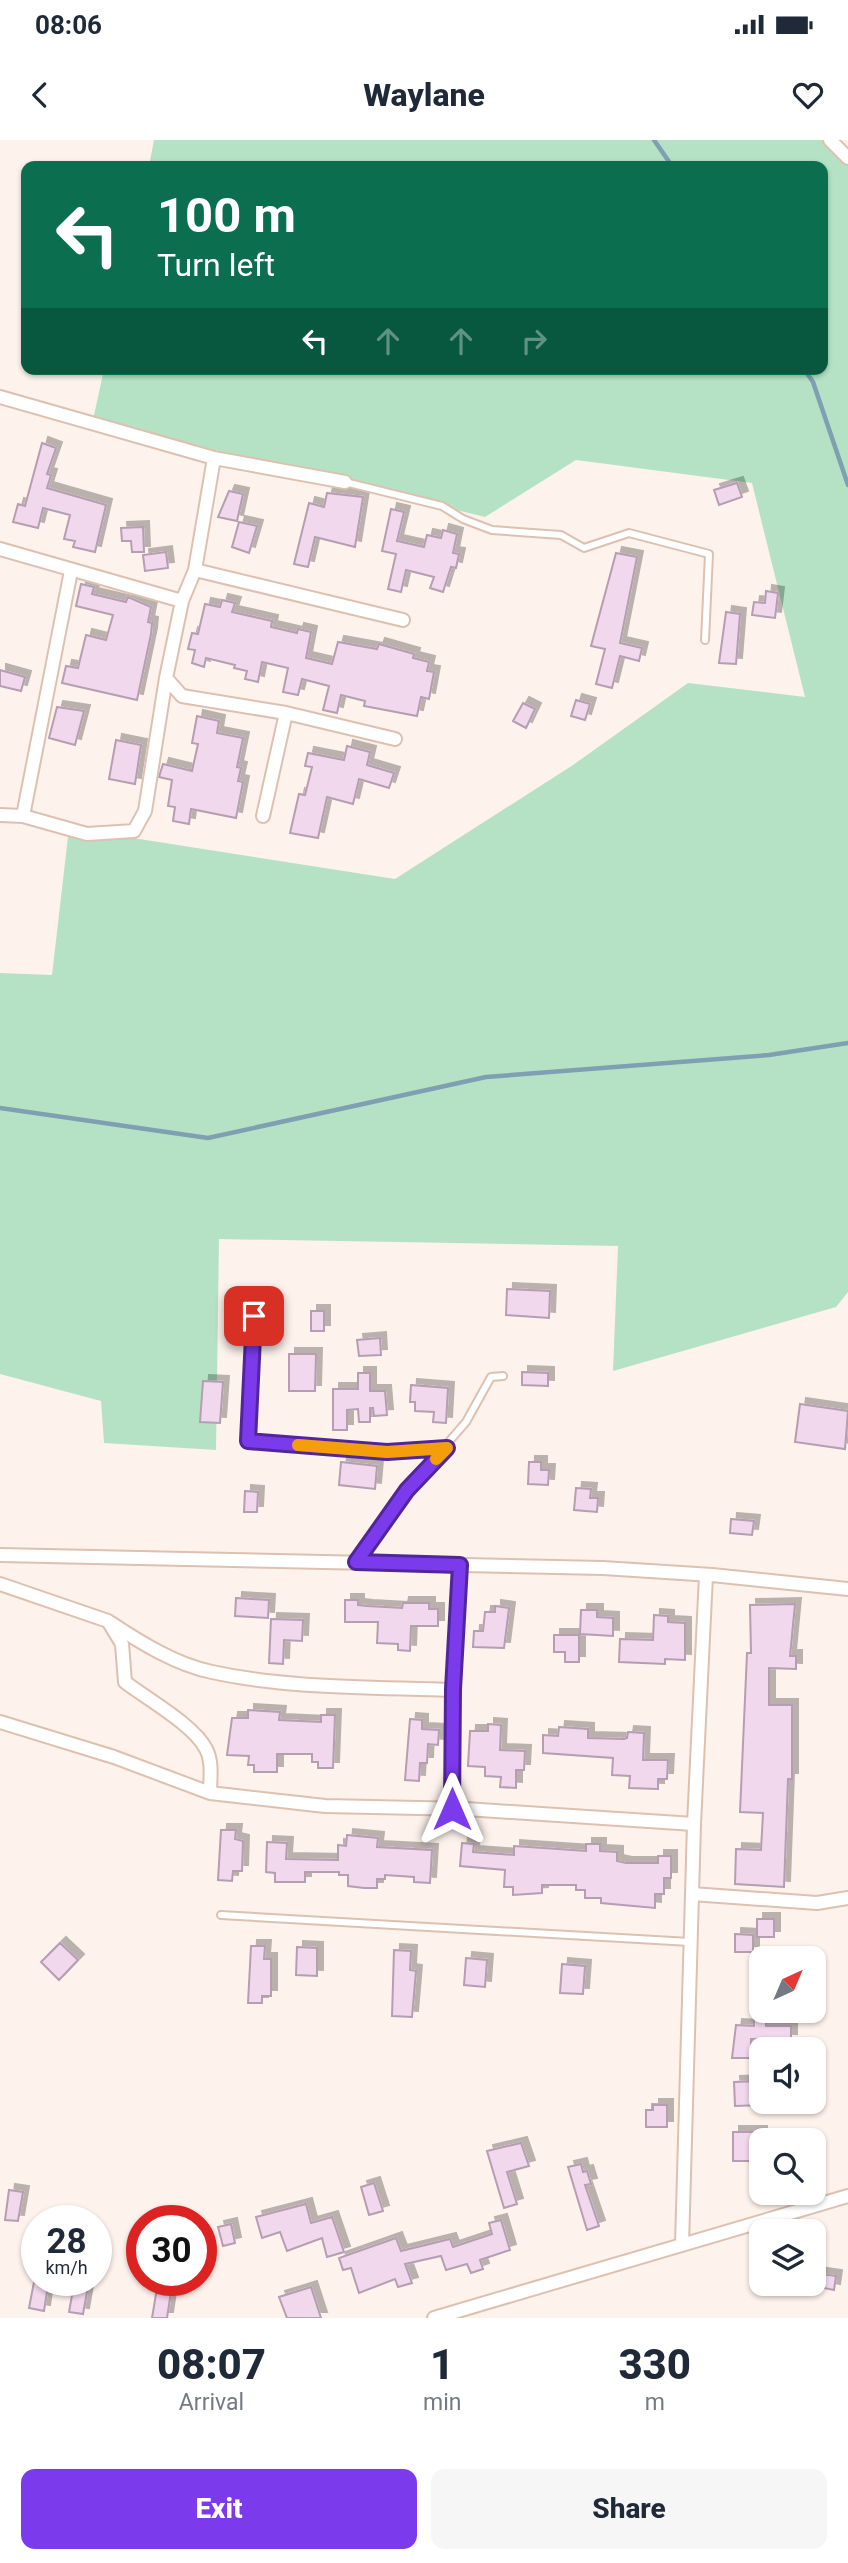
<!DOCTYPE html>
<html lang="en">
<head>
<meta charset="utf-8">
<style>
	body { margin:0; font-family:Roboto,sans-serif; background:#f6f6f7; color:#1f2937; height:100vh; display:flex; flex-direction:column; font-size:26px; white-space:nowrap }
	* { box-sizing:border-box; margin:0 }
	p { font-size:23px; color:#747a83 }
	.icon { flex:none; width:38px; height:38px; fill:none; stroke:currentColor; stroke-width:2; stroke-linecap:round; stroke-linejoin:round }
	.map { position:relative; height:2178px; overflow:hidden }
	.side { display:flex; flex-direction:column; background:#fff; flex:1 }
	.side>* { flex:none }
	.banner { position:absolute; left:21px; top:21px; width:807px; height:214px; border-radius:14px; box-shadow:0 2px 5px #0004; background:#0b6e4f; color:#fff; overflow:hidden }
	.needle { width:46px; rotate:44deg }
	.fabs { position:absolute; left:749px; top:1806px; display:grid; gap:14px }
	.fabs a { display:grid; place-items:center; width:77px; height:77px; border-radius:14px; background:#fff; box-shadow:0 2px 5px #0004; font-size:35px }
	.speed { position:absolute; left:21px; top:2065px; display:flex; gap:14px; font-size:35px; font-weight:700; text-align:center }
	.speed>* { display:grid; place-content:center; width:91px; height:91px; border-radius:50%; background:#fff; box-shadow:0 2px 5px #0004; line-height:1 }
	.speed small { font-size:18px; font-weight:400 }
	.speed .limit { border:10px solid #d22; background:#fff; color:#111 }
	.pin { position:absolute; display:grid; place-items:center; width:60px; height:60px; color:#fff; margin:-30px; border-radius:14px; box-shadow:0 4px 10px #0006 }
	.me { position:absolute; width:77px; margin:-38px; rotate:0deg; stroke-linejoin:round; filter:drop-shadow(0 0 5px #0008) }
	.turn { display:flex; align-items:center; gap:24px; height:147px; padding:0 21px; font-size:32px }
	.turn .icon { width:91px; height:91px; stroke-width:2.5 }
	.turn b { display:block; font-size:49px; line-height:60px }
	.lanes { display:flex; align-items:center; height:66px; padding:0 21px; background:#0003; justify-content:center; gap:35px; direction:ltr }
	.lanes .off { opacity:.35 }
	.eta { display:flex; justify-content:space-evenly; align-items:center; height:119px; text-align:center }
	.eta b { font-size:42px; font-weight:800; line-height:49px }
	.button { display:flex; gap:14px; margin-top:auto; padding:14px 21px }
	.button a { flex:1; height:80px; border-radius:14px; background:#7c3aed; color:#fff; font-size:28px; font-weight:800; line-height:80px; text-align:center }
	.button a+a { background:#f6f6f7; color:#1f2937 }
	.status { display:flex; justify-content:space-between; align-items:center; height:49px; padding:0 35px; background:#fff; direction:ltr }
	.status svg { height:19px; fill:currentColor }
	header { display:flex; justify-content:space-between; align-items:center; height:91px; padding:0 21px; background:#fff; font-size:32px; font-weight:800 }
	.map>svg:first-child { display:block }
</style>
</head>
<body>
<div class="status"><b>08:06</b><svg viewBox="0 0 49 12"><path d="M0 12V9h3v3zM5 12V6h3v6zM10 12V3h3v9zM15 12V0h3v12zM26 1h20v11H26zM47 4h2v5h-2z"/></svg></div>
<header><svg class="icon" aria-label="back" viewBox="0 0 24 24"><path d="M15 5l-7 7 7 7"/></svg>Waylane<svg class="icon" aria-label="heart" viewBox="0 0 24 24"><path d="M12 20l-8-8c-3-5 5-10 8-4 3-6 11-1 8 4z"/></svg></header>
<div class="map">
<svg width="848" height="2178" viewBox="0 0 848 2178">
	<defs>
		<filter id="shadow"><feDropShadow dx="6" dy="-6" stdDeviation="0" flood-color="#0004"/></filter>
	</defs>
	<rect width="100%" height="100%" fill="#fef2ec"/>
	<path fill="#b5e2c4" d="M154 0H822L848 24V1152L836 1167 613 1231 618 1106 219 1099 216 1310 104 1303 101 1261 0 1234V833L52 835 69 688 395 739 573 625 688 543 805 557 752 343 576 320 485 377 93 280 104 229H822V26H149Z"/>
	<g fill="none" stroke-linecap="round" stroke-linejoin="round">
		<path stroke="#7f9fb2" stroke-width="4.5" d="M654 0 672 26
			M804 229 813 242 848 345
			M0 968 208 998 486 937 769 915 848 903"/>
	</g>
	<path fill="#f1d8ed" stroke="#b59eb1" stroke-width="2" filter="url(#shadow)" d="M42 303 56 308 47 334 51 335 47 348 106 365 95 412 73 407 75 401 64 399 70 375 43 368 38 388 13 382 18 364 25 366Z
		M737 343 742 357 719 365 714 350Z
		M229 351 243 354 237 381 218 377Z
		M327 353 363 357 355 407 315 397 308 427 294 424 309 363 324 367Z
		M391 369 404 372 397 401 424 407 427 395 441 398 443 390 457 394 453 413 459 414 456 428 451 427 443 452 430 448 434 437 406 430 401 452 388 449 396 414 382 411Z
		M239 382 257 386 249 413 232 407Z
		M143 387 144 412H132L131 401H122L121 388Z
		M166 412 168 428 145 431 143 415Z
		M616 413 637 417 620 503 642 508 639 521 620 516 612 548 596 544 605 509 591 506Z
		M81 444 94 447 92 454 126 462 128 457 151 467 148 482 152 483 151 494 137 560 62 543 66 526 78 528 86 495 106 500 113 475 76 466Z
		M766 451 778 453 775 478 752 475 754 462 765 463Z
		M222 460 235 463 232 472 272 481 271 487 297 493 298 489 311 492 306 518 332 524 338 502 377 509 379 504 414 514 413 518 429 522 427 531 434 532 429 559 421 557 417 576 364 566 365 561 341 555 337 573 323 570 329 546 302 539 298 555 283 552 288 528 262 522 258 542 245 539 247 531 234 528 235 525 206 518 204 527 192 523 195 510 188 509 192 493 198 494 205 464 220 467Z
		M726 472 740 474 736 524 719 523Z
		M0 530 25 537 21 551 0 546Z
		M576 560 590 564 585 580 571 576Z
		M523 563 535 569 526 588 513 581Z
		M57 567 84 571 75 605 49 598Z
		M197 576 219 581 217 593 243 598 237 627 241 628 238 641 243 642 236 678 191 669 189 684 173 681 175 667 168 666 172 640 159 637 163 624 192 631 198 604 192 603Z
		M116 600 141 605 135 644 109 639Z
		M347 606 370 612 367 625 394 633 389 648 359 639 353 664 327 657 318 698 290 693 299 654 305 655 312 627 305 626 308 613 344 620Z
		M507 1149 550 1151 549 1178 506 1175Z
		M311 1171H324V1191H311Z
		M380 1198 381 1215 359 1216 357 1200Z
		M289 1214H316L315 1251H289Z
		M522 1232 548 1233V1246L522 1245Z
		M358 1233H370V1251H385L387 1275 374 1276 373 1268H370V1282H359L358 1269 347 1270V1290H333V1249H358Z
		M203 1241 223 1242 220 1283 200 1282Z
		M411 1245 448 1248 446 1283 433 1282 434 1272 415 1271V1262H410Z
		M800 1264 848 1271 845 1309 795 1302Z
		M341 1322 377 1326 375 1349 339 1345Z
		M529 1322H541V1330H549L548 1345 528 1344Z
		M576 1348 591 1349 590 1358H598L597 1372 574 1370Z
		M245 1351 258 1352 257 1372H244Z
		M731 1379 754 1381 752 1395 730 1393Z
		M236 1458 269 1460 268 1478 235 1476Z
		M345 1460H358V1465L367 1466 402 1468 403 1463H429V1469H438V1486H411L410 1511 398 1510V1504L377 1503 378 1482H345Z
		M795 1464 790 1516H796V1529L769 1528V1565H792V1639H788L784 1747 735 1744 736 1709 761 1710 763 1673 740 1672 747 1513H751L750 1465Z
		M495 1466 509 1468 504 1508 473 1507 474 1491H483L485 1472H495Z
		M581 1470H597V1477L613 1478V1496L580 1494Z
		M654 1475 668 1476V1482L685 1483V1520L665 1519V1524L619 1522 620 1499 653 1500Z
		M271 1479 303 1480 302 1501 284 1500 283 1524 269 1523Z
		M554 1495H579V1522H565V1512H554Z
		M248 1570 280 1572 279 1580 321 1582V1575H335L333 1628H318V1622H312V1614H277V1632H254V1625H248L249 1616 227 1615 232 1578H248Z
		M410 1579 422 1580V1589L439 1590 438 1605 428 1604 427 1623H420L419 1641 405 1640Z
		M488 1584 501 1585 500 1610 525 1611 524 1630H516V1648L500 1647 501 1637 485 1636V1627L468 1626 470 1591H488Z
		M559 1587 588 1589V1598L624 1599 627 1598 628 1592 644 1593 643 1620H668L667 1639H658V1649L629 1648 630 1636 612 1635 613 1618 543 1613V1595L558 1596Z
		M221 1690H236L235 1699 243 1701 242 1731H233L232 1741 218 1740Z
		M347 1695 378 1698 377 1707 432 1710 430 1743 414 1742V1737L385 1735V1739H377V1748H364L348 1746V1735H339V1732H305V1742H275V1733L266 1732 267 1702 287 1703 286 1719 338 1720V1705L346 1706Z
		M462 1703 474 1704 473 1712 514 1715V1706L586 1711V1704H600V1711L617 1712V1721L626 1723H658V1716H671V1738H664V1754H655V1768L601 1763V1758H585V1750H576V1745H542V1753L513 1755V1747H504L505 1730 460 1726Z
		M757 1779H774V1797H757Z
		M735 1794 753 1795V1812H735Z
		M60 1803 78 1820 59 1840 41 1822Z
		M251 1806H265L264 1819H271V1856H262V1863H248Z
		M297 1807 317 1808V1836L296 1835Z
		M394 1810 411 1811 410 1830 416 1831 412 1877 392 1876Z
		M466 1818 487 1820 485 1847 464 1845Z
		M562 1824 585 1826 583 1854 560 1853Z
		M754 1875H766V1886H791V1900L751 1899V1918H732L736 1885 754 1886Z
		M761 1941 762 1965 735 1966 734 1942Z
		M653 1965H667V1987H646V1970H653Z
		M733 1992H761V2021H733Z
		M521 2003 529 2026 507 2032 517 2064 504 2068 487 2011Z
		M581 2024 583 2032 587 2031 591 2044 585 2045 599 2086 587 2090 568 2027Z
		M374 2043 383 2071 369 2075 361 2047Z
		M9 2050 23 2052 18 2081 5 2080Z
		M306 2064 311 2083 332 2077 344 2112 327 2117 322 2098 287 2111 280 2092 262 2098 256 2077Z
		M501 2080 510 2110 480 2120 483 2129 471 2133 467 2124 446 2130 441 2116 405 2124 412 2143 398 2147 395 2139 359 2153 351 2128 343 2130 339 2118 396 2098 401 2111 450 2099 453 2107 492 2094 489 2083Z
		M231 2084 235 2103 223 2106 218 2087Z
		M814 2133 836 2136 834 2150 814 2146Z
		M34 2142 48 2145 44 2171 29 2168Z
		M158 2142 172 2145 167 2178H152Z
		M74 2144 88 2146 83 2174 69 2172Z
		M311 2147 321 2178H287L279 2157Z"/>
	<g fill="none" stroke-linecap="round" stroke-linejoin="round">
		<g stroke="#dcc1b1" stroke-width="10">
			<path id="lane" d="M345 342 442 366 463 379 492 390 561 395 584 408 629 393 709 414 705 500
				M254 1176 248 1301 387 1312 447 1308
				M356 1422 407 1350 466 1282 491 1237 503 1236
				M221 1775 690 1802"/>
		</g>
		<g stroke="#dcc1b1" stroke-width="16">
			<path id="street" d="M830 0 848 18
				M0 257 214 318 195 430 182 461 0 409
				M214 318 345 342
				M195 430 403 480
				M182 461 166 538 182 556 286 573 395 599
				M0 675 23 676 71 431
				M23 676 87 694 134 691 145 671 166 538
				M263 676 286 573
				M0 1415 603 1428 712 1435 848 1449
				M0 1444 108 1481 122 1504 125 1542C147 1559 194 1585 206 1609 213 1622 210 1639 210 1653L325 1666 466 1669 694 1684 692 1754 817 1763 848 1758
				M111 1483C141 1503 177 1525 212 1532 290 1549 374 1547 453 1550
				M0 1582 114 1617 210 1653
				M452 1669 453 1550 460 1425
				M694 1684 706 1435
				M682 2105 692 1754
				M434 2178 848 2056"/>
		</g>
		<use href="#lane" stroke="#fff" stroke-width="6"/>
		<use href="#street" stroke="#fff" stroke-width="12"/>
	</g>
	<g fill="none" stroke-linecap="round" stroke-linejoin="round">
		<g stroke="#51269a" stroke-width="18">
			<path id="route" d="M254 1176 248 1301 387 1312 447 1308 407 1350 356 1422 460 1425 453 1549 452 1669"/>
		</g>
		<use href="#route" stroke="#7c3aed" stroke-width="12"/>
		<path stroke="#f59e0b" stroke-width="12" d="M298 1305 387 1312 447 1308 436 1319"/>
	</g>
</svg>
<div class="fabs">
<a><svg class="needle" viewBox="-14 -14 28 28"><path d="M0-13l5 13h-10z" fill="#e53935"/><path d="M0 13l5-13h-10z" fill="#747a83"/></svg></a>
<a><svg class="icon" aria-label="sound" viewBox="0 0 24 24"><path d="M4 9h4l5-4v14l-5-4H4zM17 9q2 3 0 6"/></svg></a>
<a><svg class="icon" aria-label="search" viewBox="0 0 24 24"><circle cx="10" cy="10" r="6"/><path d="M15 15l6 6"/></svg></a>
<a><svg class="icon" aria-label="layers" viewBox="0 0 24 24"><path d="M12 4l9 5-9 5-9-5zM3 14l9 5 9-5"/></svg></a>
</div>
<div class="speed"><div>28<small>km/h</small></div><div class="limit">30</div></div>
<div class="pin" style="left:254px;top:1176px;background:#d93025"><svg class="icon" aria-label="arrive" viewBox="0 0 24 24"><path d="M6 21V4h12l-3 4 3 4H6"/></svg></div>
<svg class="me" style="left:452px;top:1669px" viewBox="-20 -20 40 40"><path d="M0-17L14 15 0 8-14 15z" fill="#7c3aed" stroke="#fff" stroke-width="4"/></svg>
<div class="banner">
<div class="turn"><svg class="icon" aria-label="left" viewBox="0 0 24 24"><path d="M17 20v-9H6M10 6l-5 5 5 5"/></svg><div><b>100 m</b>Turn left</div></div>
<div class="lanes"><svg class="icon" aria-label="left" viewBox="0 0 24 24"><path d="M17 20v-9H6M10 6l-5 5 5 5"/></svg><svg class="icon off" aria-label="ahead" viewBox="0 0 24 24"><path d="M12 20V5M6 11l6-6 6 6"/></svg><svg class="icon off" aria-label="ahead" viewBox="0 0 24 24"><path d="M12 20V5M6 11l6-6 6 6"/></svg><svg class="icon off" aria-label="right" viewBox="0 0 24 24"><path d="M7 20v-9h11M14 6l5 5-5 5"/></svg></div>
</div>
</div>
<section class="side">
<div class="eta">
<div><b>08:07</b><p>Arrival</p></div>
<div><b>1</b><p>min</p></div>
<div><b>330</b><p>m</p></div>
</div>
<div class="button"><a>Exit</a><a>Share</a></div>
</section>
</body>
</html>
